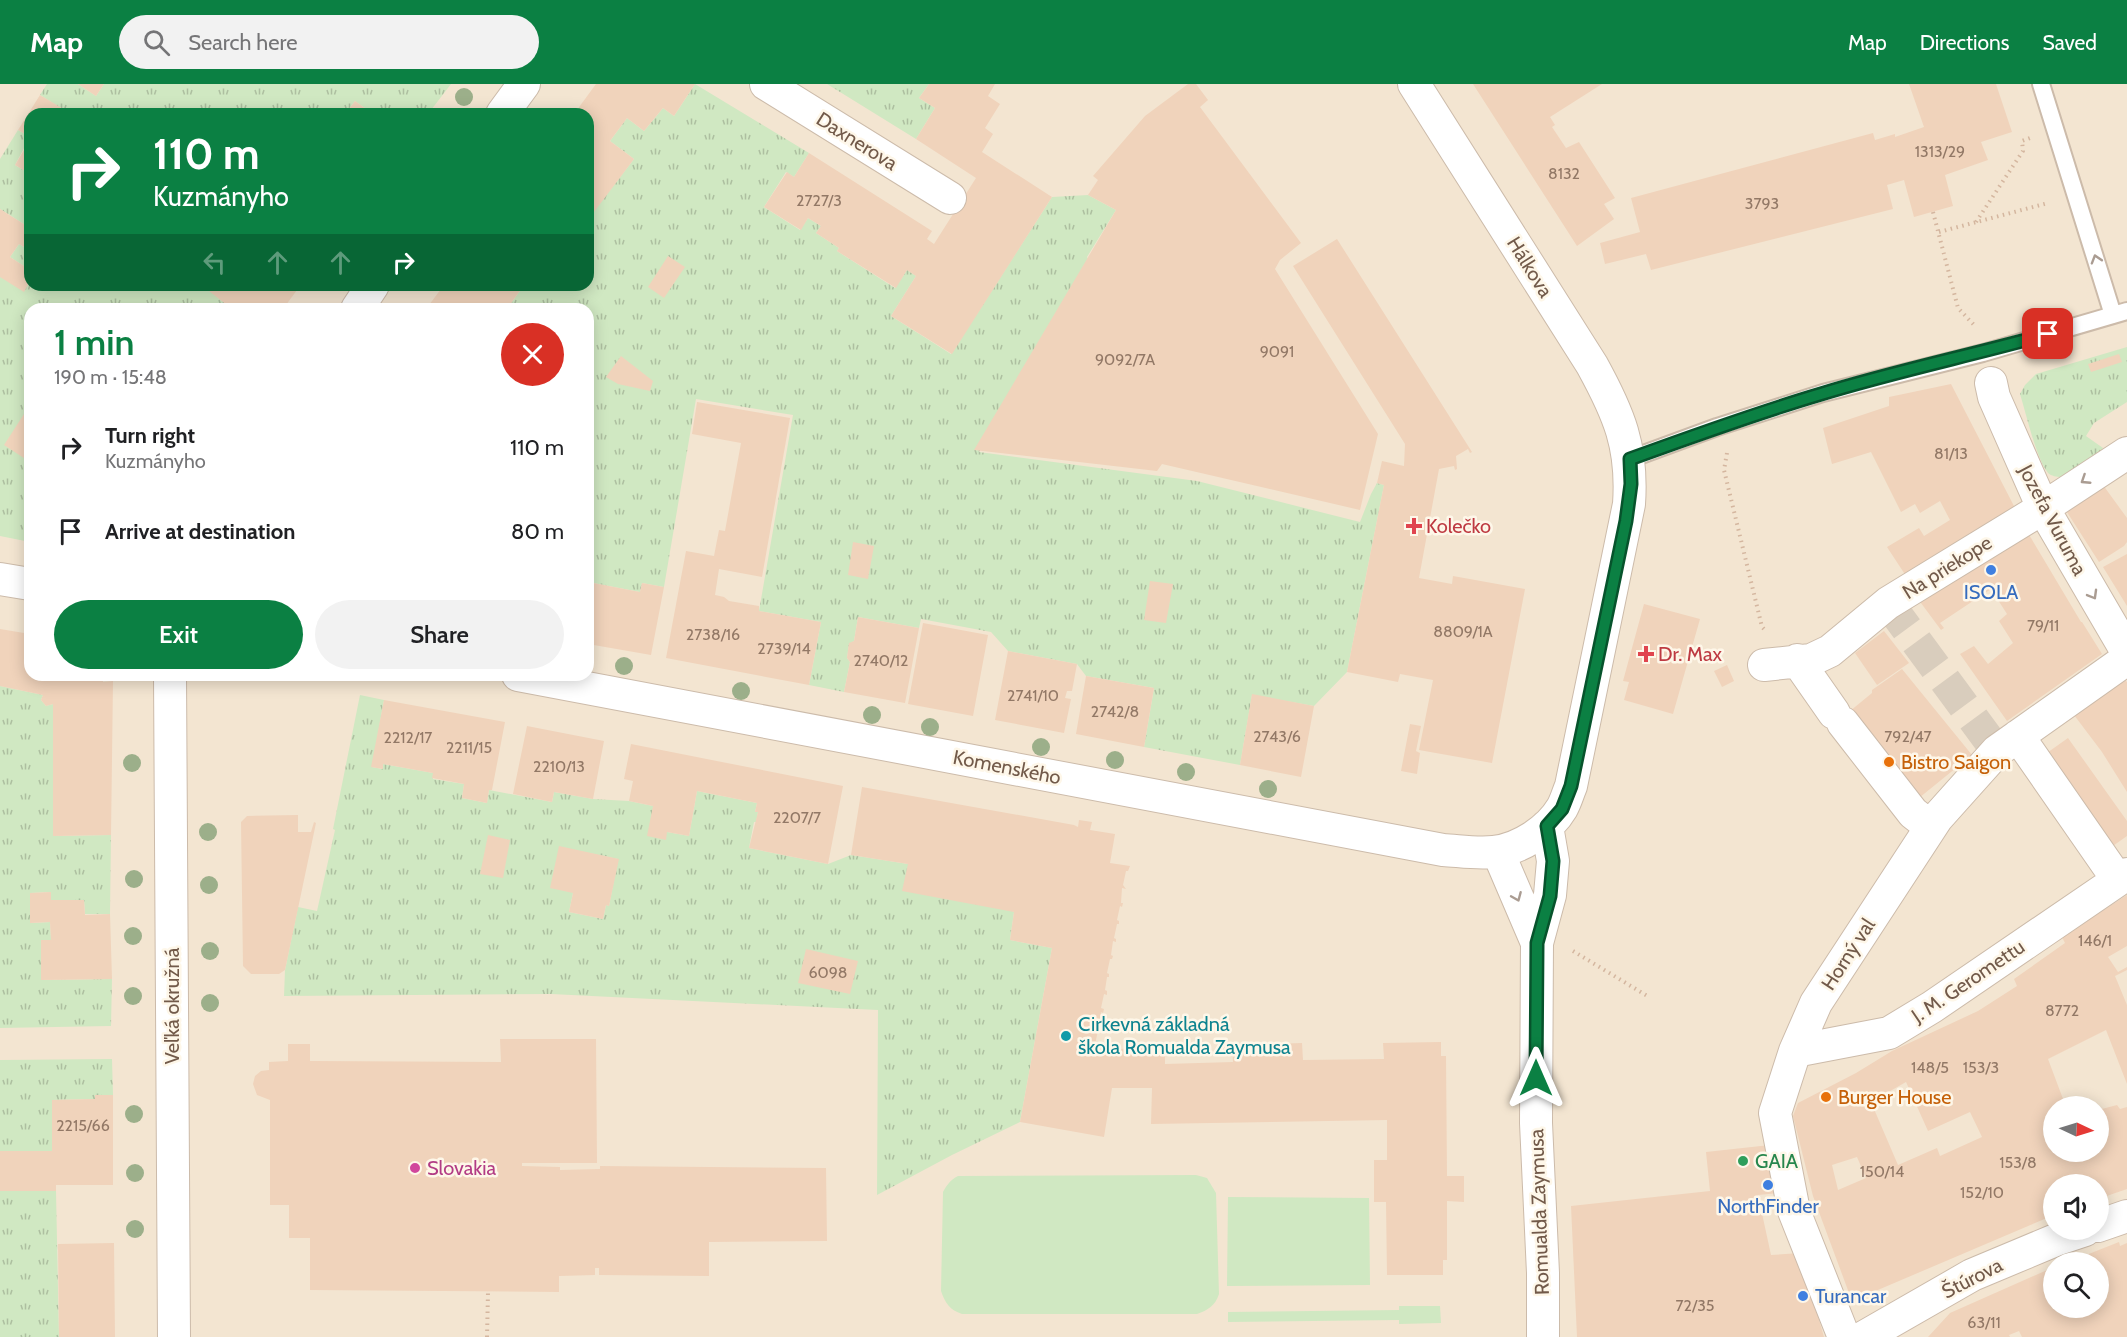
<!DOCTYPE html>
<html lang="en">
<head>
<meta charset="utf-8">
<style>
	body { margin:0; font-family:Cabin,sans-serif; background:#f2f2f2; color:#202124; height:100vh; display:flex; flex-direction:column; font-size:22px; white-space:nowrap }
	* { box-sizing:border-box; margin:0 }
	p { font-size:20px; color:#757577 }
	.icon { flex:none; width:33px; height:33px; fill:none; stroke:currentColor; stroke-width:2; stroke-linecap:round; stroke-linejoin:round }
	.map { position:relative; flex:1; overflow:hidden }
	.panel { position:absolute; left:24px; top:219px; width:570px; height:378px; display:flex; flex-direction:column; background:#fff; border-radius:18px; box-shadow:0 3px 15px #0003 }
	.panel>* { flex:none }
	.top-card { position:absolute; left:24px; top:24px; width:570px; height:183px; border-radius:18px; box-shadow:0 3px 15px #0003; background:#0b8043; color:#fff; overflow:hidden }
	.needle { width:39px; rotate:94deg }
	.buttons { position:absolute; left:2043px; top:1012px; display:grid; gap:12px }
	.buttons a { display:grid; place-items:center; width:66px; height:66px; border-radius:50%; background:#fff; box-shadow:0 3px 15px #0003; font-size:30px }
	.pin { position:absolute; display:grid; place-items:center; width:51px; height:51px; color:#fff; margin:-26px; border-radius:12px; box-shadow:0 3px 9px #0006 }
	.me { position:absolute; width:66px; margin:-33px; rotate:0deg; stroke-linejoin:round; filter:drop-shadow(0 0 4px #0008) }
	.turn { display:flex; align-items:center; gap:21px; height:126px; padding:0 30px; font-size:27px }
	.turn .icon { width:78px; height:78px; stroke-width:2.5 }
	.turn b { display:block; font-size:42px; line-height:51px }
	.lanes { display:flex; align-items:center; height:57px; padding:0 30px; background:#0003; justify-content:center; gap:30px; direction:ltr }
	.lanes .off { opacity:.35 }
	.round { display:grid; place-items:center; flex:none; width:63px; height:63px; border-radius:32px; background:#f2f2f2 }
	.headline { display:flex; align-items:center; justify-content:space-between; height:102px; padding:0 30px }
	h1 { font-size:36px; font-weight:600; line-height:45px; color:#0b8043 }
	.action { display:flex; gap:12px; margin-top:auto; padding:12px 30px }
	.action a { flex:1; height:69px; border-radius:36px; background:#0b8043; color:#fff; font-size:24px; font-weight:600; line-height:69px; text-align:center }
	.action a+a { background:#f2f2f2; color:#202124 }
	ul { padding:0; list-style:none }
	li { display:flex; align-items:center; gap:18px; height:84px; padding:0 30px }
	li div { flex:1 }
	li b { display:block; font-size:22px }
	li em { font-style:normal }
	header { display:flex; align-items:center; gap:36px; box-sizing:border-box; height:84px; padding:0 30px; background:#0b8043; color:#fff }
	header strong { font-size:28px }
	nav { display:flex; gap:33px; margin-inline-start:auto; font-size:21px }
	.search { width:420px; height:54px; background:#f2f2f2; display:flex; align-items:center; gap:15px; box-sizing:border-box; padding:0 21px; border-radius:33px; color:#757577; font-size:22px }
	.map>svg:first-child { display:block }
</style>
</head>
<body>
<header>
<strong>Map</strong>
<div class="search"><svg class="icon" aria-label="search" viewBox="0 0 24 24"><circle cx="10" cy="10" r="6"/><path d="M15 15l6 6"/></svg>Search here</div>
<nav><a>Map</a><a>Directions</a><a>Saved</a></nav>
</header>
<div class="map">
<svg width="2127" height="1253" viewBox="0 0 2127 1253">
	<defs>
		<pattern id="grass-tufts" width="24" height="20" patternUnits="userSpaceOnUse" patternTransform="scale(1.5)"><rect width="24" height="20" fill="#d0e8c2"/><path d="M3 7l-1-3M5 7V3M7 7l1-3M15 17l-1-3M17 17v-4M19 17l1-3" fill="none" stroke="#adbfa0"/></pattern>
	</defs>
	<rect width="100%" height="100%" fill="#fbf3e3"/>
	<path fill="#f3e5d1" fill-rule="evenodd" d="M0 0H2127V1253H0ZM30 30H588V201H30ZM30 225H588V591H30ZM2054 1023H2098V1068H2054ZM2054 1101H2098V1146H2054ZM2054 1179H2098V1224H2054Z"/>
	<path fill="url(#grass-tufts)" fill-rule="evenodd" d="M47 0H78L96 12 104 0H451L428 30H373L355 17 345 30H62L64 26 40 11Z
		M695 0 809 69 794 93 786 88 764 123 800 146 808 134 821 142 816 149 839 164 837 167 895 204 907 186 916 192 891 232 951 270 1052 113 1088 111 1116 126 1087 173 1088 175 979 368 1197 397 1360 438 1371 410 1377 399 1384 401 1347 588 1314 622 1252 611 1240 681 1144 663 1154 604 1086 592 1077 580 1008 567 991 548 921 535 919 544 858 533 854 557 849 560 847 574 850 578 844 608 809 601 821 538 759 527 793 331 696 315 664 503 642 499 640 508 588 498V225H507L524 201H588V134L634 75 610 57 627 34 644 47 663 24 674 32Z
		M827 0H929L919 14 935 24 916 55Z
		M18 46 30 53 15 81 30 90 27 98 30 100V144L0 125V75Z
		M30 153V186L10 173 19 160 24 163Z
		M0 193 30 197V201H214L210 207 232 225H30V458L0 452Z
		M2127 263V318L2094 339 2086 352 2103 364 2101 369 2061 393C2057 393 2051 392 2048 389 2036 374 2026 329 2020 310L2025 301 2036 290Z
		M0 602 43 611 41 616 46 622 53 620V752L111 751 110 830H85L84 816H51V808L30 809 31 839 50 838 51 856H41V896L112 895 111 942 0 944Z
		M360 611 384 616 372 683 382 685 383 680 433 689V695L464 700 462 714 487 719 489 706 552 718 554 708 593 715 629 717 653 722 667 748 689 752 697 707 757 719 755 728H758L756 738H754L749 764 828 780 851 771 908 780 1014 828 1010 856 1052 864 1020 1038 952 1071 877 1111 878 926 551 910 284 912 285 886 298 823 317 827 335 746 333 745ZM559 763 618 775 609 822 606 821 603 835 569 828 573 809Z
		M112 975 113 1011H95V1015L52 1016V1067H0V976Z
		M0 1107H56L59 1253H0Z"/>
	<path fill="#d0e8c2" d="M1196 1091 1207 1094 1216 1109 1219 1210C1215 1222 1208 1226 1197 1230H962C950 1226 945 1219 941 1207L943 1108C947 1101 950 1096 958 1092Z
		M1228 1113 1369 1114 1370 1201 1227 1202Z
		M1399 1222H1440L1441 1239 1399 1240V1236L1228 1238V1228L1399 1226Z"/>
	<path fill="#f0d3bb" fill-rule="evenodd" d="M78 0H104L96 12Z
		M596 0H695L674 32 663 24 644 47 627 34 610 57 634 75 588 136V30H574Z
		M929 0H995L988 12 1000 20 985 44 993 50 982 68 1052 113 952 270 891 232 916 192 907 186 896 204 837 167 839 164 816 149 821 142 808 134 801 146 764 123 787 88 794 93 809 69 932 147 927 155 934 160 976 94 916 55 935 24 919 14Z
		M1188 0H1196L1208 16 1200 23 1301 159 1280 176 1275 185 1378 350 1360 426 1162 380 1157 387 974 366 1116 126 1088 111 1098 96 1093 92 1145 32Z
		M1473 0H1602L1550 33 1555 41 1552 43 1566 64 1579 58 1615 114 1604 120 1614 135 1577 162Z
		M1909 0H1996L2012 48 1981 58 1988 76 1945 91 1953 122 1914 133 1904 96 1887 101 1893 125 1651 186 1646 170 1605 180 1600 159 1640 148 1631 114 1873 49 1875 56 1895 50V53L1924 43Z
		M40 11 65 26 62 30H30V53L18 46Z
		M355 17 373 30H345Z
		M30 56V90L15 81Z
		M0 125 30 144V153L24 163 19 160 10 173 30 186V197L24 208 0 193Z
		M1337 155 1472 368 1470 369 1468 365 1456 372 1457 385 1455 386 1454 382 1439 385 1419 494 1452 500 1453 492 1525 505 1492 679 1419 666 1433 596 1400 590 1398 598 1347 588 1384 401 1377 399 1382 377 1404 382 1405 360 1293 182Z
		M668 172 685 183 664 214 648 203Z
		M214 201H291L297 206 283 225H232L209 207Z
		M444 201H524L507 225H426Z
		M2119 270 2122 278 2091 288 2088 280Z
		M621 272 653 297 650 307 618 300 606 293Z
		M1951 300 2015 424 1906 492 1887 463 1919 444 1924 452 1950 436 1940 417 1920 429 1915 420 1901 428 1871 368 1832 380 1823 344 1889 322V313Z
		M697 318 790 334 762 493 719 485 715 511 724 513 729 517 759 522V527L821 538 809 601 666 574 686 467 714 472 719 446 725 447 741 359 692 350Z
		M24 330 30 334V378L4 361Z
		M2103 401 2127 434V458L2124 462 2099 478 2065 425Z
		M2028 449 2081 538H2082L2102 570 2007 637 1960 570 1974 562 1988 580 2013 559 1999 537 2007 530 1991 505 1940 539 1944 544 1941 546 1918 515Z
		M853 458 874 462 868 495 848 491Z
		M2127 470V522L2103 483Z
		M1150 497 1173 500 1166 539 1144 536Z
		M588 498 640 508 642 499 664 503 651 571 588 560Z
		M1644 520 1700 535 1673 630 1624 616 1629 598 1623 597Z
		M858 533 919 544 905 619 844 608 850 578 847 574 849 559 854 557Z
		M923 539 988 551 973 632 908 620Z
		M0 545 30 550V591H103V598L113 597 111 751 53 752V620L46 622 41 616 43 611 0 602Z
		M1884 547 1909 579 1877 601 1855 569Z
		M1008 567 1077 580 1072 607H1067L1065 614 1071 615 1064 649 995 636Z
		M1727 581 1734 597 1722 603 1714 587Z
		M1902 585 1972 671 1914 718 1844 632 1872 609V606Z
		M1086 592 1154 604 1144 663 1076 650Z
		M2125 596 2127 598V708L2102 668 2074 631Z
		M1252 610 1314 622 1301 693 1240 681Z
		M384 616 505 638 492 706H489L487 719 462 714 464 700 432 694 433 689 383 680V685L371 683Z
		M1410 640 1421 642 1416 667 1420 669 1417 690 1401 687Z
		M527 642 604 657 593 715 554 708 552 718 513 710Z
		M2068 654 2127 737V752L2110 764 2044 671Z
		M631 660 843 702 828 780 749 764 758 728H755L757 719 697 707 689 752 667 748 666 756 647 752 653 722 629 717 633 697 624 695Z
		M862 703 1074 741 1078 743 1079 736 1092 738 1090 746 1115 750 1110 779 1130 782 1128 787H1126L1123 801 1126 805 1122 804 1121 819H1123L1122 823 1120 822 1117 836 1119 837V840H1117L1114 854 1116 855V858L1113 857 1111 871 1113 872 1112 875H1110L1107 889 1109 890V893H1107L1105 906 1107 907V911L1104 910 1101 924 1104 925 1103 929 1101 928 1099 942 1100 946H1098L1094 966 1165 963V980L1233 978 1232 961 1302 959 1303 976 1384 975 1383 959 1441 958V972H1446L1447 1092H1464V1118L1447 1117V1176H1443V1191H1387L1386 1118H1374V1076H1387V1036L1151 1040 1152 1004H1112L1104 1053 1020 1038 1052 864 1010 856 1014 828 902 807 908 780 851 771Z
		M298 731V748H311L314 738 316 739 285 886 279 890H251L243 882 241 738 247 732Z
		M488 751 510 756 503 794 480 790Z
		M559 762 619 775 609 822 606 821 603 835 569 828 573 809 550 804Z
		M51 808V816H84L85 831 110 830 112 895 41 896V856H51L50 838 30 839V809Z
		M2127 811V862L2108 873 2118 888 2127 883V886L2115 892 2127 921V1000L2106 946 2048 975 2066 1023H2054V1068H2098V1026L2117 1021 2120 1025 2127 1023V1105L2098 1115V1101H2054V1131L1852 1217 1813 1112 1793 1032 1798 1019 1856 989 1892 967 1978 927 2017 902 2014 895 2065 859 2062 853ZM1906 998 1928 1047 1970 1028 1982 1053 1940 1072 1937 1064 1898 1081 1871 1018ZM1857 1073 1866 1094 1838 1106 1832 1081Z
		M806 865 858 877 850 910 798 899Z
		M500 955H596L597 1079H522V1082L560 1083V1086L600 1085V1082L826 1084 827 1157 709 1158V1192L599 1191V1184H595V1191L559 1192V1208L310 1206V1154H289V1121H270V1016L257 1011 253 1000 255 992 261 987 269 986V978L288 977V960H310V977L501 978Z
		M95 1011H113V1101H56V1107H0V1067H52V1016L95 1015Z
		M1770 1061 1779 1109 1758 1111 1771 1171 1800 1169 1824 1253H1577L1571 1122 1710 1107 1706 1068Z
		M2119 1158 2120 1162 2127 1159V1253H2022L2019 1247 2009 1251 2010 1253H1928L1950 1229 2054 1183V1224H2098V1179H2066Z
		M114 1159 115 1253H59L58 1160Z"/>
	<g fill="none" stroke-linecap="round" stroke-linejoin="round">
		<path stroke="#d9cdbd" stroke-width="32" stroke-dasharray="32 16" stroke-linecap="butt" d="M1888 519 1997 667"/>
		<g stroke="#cba" stroke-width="20">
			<path id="lane" d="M2041 0 2113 231
				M1630 375 1717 343 1823 309 1983 269 2127 227"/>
		</g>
		<g stroke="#cba" stroke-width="34">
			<path id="street" d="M766 0 950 114
				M502 30 524 0
				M357 225 373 201
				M1991 299 1994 313 2043 424 2127 568
				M0 495 30 500
				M1797 576 1834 629
				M1764 581 1811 576 1830 567 1888 519 2043 424 2127 369
				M170 591 174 1253
				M518 591 1443 766C1460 767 1477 770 1494 768 1520 765 1549 746 1562 724 1566 717 1568 709 1571 702L1629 420C1633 363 1619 330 1592 281L1414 0
				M1843 639 1913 729 1931 743
				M2018 652 2118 796
				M1498 768 1537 859
				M1795 967 1889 949 1932 923 2127 790
				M2098 1142 2127 1132
				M1543 1253V1189L1536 1039 1537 859 1550 811 1553 777 1547 742
				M1844 1253 1794 1127 1775 1029 1795 967 1816 919 1937 734 1997 667 2127 575
				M1864 1253 1972 1191 2058 1155 2085 1146"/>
		</g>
		<path stroke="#d4b69f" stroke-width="4" stroke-dasharray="1.5 4.5" stroke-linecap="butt" d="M1933 128 1958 224 1975 242
			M1976 138 2023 67 2022 57 2030 54
			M1939 148 2048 119
			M1727 369 1724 386 1762 543 1764 545
			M1573 867 1649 913
			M487 1253 488 1208"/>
		<use href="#lane" stroke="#fff" stroke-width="16"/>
		<use href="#street" stroke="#fff" stroke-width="32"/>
	</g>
	<g fill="#9caf8a">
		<circle cx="464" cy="13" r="9"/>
		<circle cx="624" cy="582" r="9"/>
		<circle cx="741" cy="607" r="9"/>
		<circle cx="872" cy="631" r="9"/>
		<circle cx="930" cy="643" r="9"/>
		<circle cx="1041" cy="663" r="9"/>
		<circle cx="1115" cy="676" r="9"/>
		<circle cx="132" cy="679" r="9"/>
		<circle cx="1186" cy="688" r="9"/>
		<circle cx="1268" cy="705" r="9"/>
		<circle cx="208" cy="748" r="9"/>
		<circle cx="134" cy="795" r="9"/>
		<circle cx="209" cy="801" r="9"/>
		<circle cx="133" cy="852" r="9"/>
		<circle cx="210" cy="867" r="9"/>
		<circle cx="133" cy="912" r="9"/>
		<circle cx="210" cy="919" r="9"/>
		<circle cx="134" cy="1030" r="9"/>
		<circle cx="135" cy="1089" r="9"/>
		<circle cx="135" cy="1145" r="9"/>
	</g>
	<defs><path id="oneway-chevron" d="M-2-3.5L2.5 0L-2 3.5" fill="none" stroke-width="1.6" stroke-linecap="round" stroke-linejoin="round" transform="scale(1.5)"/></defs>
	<g stroke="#aa9c92">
		<use href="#oneway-chevron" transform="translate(2096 175) rotate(-107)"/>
		<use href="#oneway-chevron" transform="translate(2085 396) rotate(147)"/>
		<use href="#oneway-chevron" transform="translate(2093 511) rotate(60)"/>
		<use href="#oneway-chevron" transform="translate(1517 813) rotate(67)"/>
	</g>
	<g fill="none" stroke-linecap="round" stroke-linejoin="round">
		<g stroke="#07532c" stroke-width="15">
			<path id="route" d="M1536 994 1537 859 1550 812 1553 777 1547 742 1562 725 1571 702 1626 437 1631 400 1630 375C1693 352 1757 329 1821 310 1896 287 1973 271 2048 250"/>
		</g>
		<use href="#route" stroke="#0b8043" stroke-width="10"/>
	</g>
	<g fill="#e0444e" stroke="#fef7e9" stroke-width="2">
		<path d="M1411 433h6v6h6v6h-6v6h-6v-6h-6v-6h6z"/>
		<path d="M1643 561h6v6h6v6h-6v6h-6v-6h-6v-6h6z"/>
	</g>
	<g fill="#3f7fe0" stroke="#fef7e9" stroke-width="2">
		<circle cx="1991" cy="486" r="6"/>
		<circle cx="1768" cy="1101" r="6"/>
		<circle cx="1803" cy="1212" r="6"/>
	</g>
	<g fill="#e8710a" stroke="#fef7e9" stroke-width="2">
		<circle cx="1889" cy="678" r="6"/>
		<circle cx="1826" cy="1013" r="6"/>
	</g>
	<circle fill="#0f9aa8" stroke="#fef7e9" stroke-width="2" cx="1066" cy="952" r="6"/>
	<circle fill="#2e9e5b" stroke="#fef7e9" stroke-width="2" cx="1743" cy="1077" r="6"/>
	<circle fill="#d1479c" stroke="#fef7e9" stroke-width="2" cx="415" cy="1084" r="6"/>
	<g text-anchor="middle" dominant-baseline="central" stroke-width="5" stroke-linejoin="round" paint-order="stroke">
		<g font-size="16" fill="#927866">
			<text x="1940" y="67">1313/29</text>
			<text x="1564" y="89">8132</text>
			<text x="819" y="116">2727/3</text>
			<text x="1762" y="119">3793</text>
			<text x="1277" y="267">9091</text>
			<text x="1125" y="275">9092/7A</text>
			<text x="1951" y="369">81/13</text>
			<text x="2043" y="541">79/11</text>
			<text x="1463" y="547">8809/1A</text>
			<text x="713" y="550">2738/16</text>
			<text x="784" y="564">2739/14</text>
			<text x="881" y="576">2740/12</text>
			<text x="1033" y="611">2741/10</text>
			<text x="1115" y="627">2742/8</text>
			<text x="1277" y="652">2743/6</text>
			<text x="1908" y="652">792/47</text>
			<text x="408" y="653">2212/17</text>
			<text x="469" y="663">2211/15</text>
			<text x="559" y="682">2210/13</text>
			<text x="797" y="733">2207/7</text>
			<text x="2095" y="856">146/1</text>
			<text x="828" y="888">6098</text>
			<text x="2062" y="926">8772</text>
			<text x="1930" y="983">148/5</text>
			<text x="1981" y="983">153/3</text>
			<text x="83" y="1041">2215/66</text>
			<text x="2018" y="1078">153/8</text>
			<text x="1882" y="1087">150/14</text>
			<text x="1982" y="1108">152/10</text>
			<text x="1695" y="1221">72/35</text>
			<text x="1984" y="1238">63/11</text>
		</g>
		<g font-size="20" fill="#725a4a" stroke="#fef7e9">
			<text transform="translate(857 57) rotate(32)">Daxnerova</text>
			<text transform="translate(1530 183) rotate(58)">Hálkova</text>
			<text transform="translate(2053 436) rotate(62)">Jozefa Vuruma</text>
			<text transform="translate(1947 483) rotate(-32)">Na priekope</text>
			<text transform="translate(1007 683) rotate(11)">Komenského</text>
			<text transform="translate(1848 870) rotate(-57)">Horný val</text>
			<text transform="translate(1968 897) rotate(-34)">J. M. Geromettu</text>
			<text transform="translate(172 922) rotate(-90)">Veľká okružná</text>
			<text transform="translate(1539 1128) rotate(-92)">Romualda Zaymusa</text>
			<text transform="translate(1972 1194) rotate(-27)">Štúrova</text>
		</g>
		<g font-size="20" fill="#be3a42" stroke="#fef7e9" text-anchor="start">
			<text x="1426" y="442">Kolečko</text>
			<text x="1658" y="570">Dr. Max</text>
		</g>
		<g font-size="20" fill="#366cbe" stroke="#fef7e9">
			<text x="1991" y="508">ISOLA</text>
			<text x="1768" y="1122">NorthFinder</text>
			<text x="1815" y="1212" text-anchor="start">Turancar</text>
		</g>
		<g font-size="20" fill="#c56008" stroke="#fef7e9" text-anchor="start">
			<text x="1901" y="678">Bistro Saigon</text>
			<text x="1838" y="1013">Burger House</text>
		</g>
		<g font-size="20" fill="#0d838f" stroke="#fef7e9" text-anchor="start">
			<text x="1078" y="940">Cirkevná základná<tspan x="1078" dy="23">škola Romualda Zaymusa</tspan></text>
		</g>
		<g font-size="20" fill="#27864d" stroke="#fef7e9" text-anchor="start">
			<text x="1755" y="1077">GAIA</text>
		</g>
		<g font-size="20" fill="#b23c85" stroke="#fef7e9" text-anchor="start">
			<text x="427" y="1084">Slovakia</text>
		</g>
	</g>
</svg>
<div class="buttons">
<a><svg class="needle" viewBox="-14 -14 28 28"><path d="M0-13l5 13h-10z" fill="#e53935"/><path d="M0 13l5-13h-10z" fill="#757577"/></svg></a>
<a><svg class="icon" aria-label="sound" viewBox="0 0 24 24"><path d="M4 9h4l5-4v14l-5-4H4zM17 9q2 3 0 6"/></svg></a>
<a><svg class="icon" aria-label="search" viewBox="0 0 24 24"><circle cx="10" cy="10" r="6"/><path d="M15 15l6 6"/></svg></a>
</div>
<div class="pin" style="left:2048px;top:250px;background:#d93025"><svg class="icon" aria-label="arrive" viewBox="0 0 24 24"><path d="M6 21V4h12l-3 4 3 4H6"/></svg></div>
<svg class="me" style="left:1536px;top:994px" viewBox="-20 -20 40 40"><path d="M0-17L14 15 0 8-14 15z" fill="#0b8043" stroke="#fff" stroke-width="4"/></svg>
<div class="top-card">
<div class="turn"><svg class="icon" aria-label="right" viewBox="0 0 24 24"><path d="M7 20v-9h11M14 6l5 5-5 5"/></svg><div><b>110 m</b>Kuzmányho</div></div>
<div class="lanes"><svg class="icon off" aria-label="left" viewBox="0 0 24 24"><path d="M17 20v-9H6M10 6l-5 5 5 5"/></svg><svg class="icon off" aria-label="ahead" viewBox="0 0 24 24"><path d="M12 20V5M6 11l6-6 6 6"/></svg><svg class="icon off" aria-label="ahead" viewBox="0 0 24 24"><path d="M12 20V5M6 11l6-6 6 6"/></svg><svg class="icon" aria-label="right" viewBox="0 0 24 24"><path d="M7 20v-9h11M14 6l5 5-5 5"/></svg></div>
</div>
<section class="panel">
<div class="headline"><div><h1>1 min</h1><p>190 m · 15:48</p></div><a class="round" style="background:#d93025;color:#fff"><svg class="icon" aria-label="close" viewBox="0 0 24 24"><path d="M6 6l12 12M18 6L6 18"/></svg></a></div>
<ul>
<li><svg class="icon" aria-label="right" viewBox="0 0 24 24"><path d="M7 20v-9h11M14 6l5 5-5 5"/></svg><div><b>Turn right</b><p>Kuzmányho</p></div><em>110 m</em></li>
<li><svg class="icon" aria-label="arrive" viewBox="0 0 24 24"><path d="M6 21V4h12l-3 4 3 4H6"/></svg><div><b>Arrive at destination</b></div><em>80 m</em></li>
</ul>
<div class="action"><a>Exit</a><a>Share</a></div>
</section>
</div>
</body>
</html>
